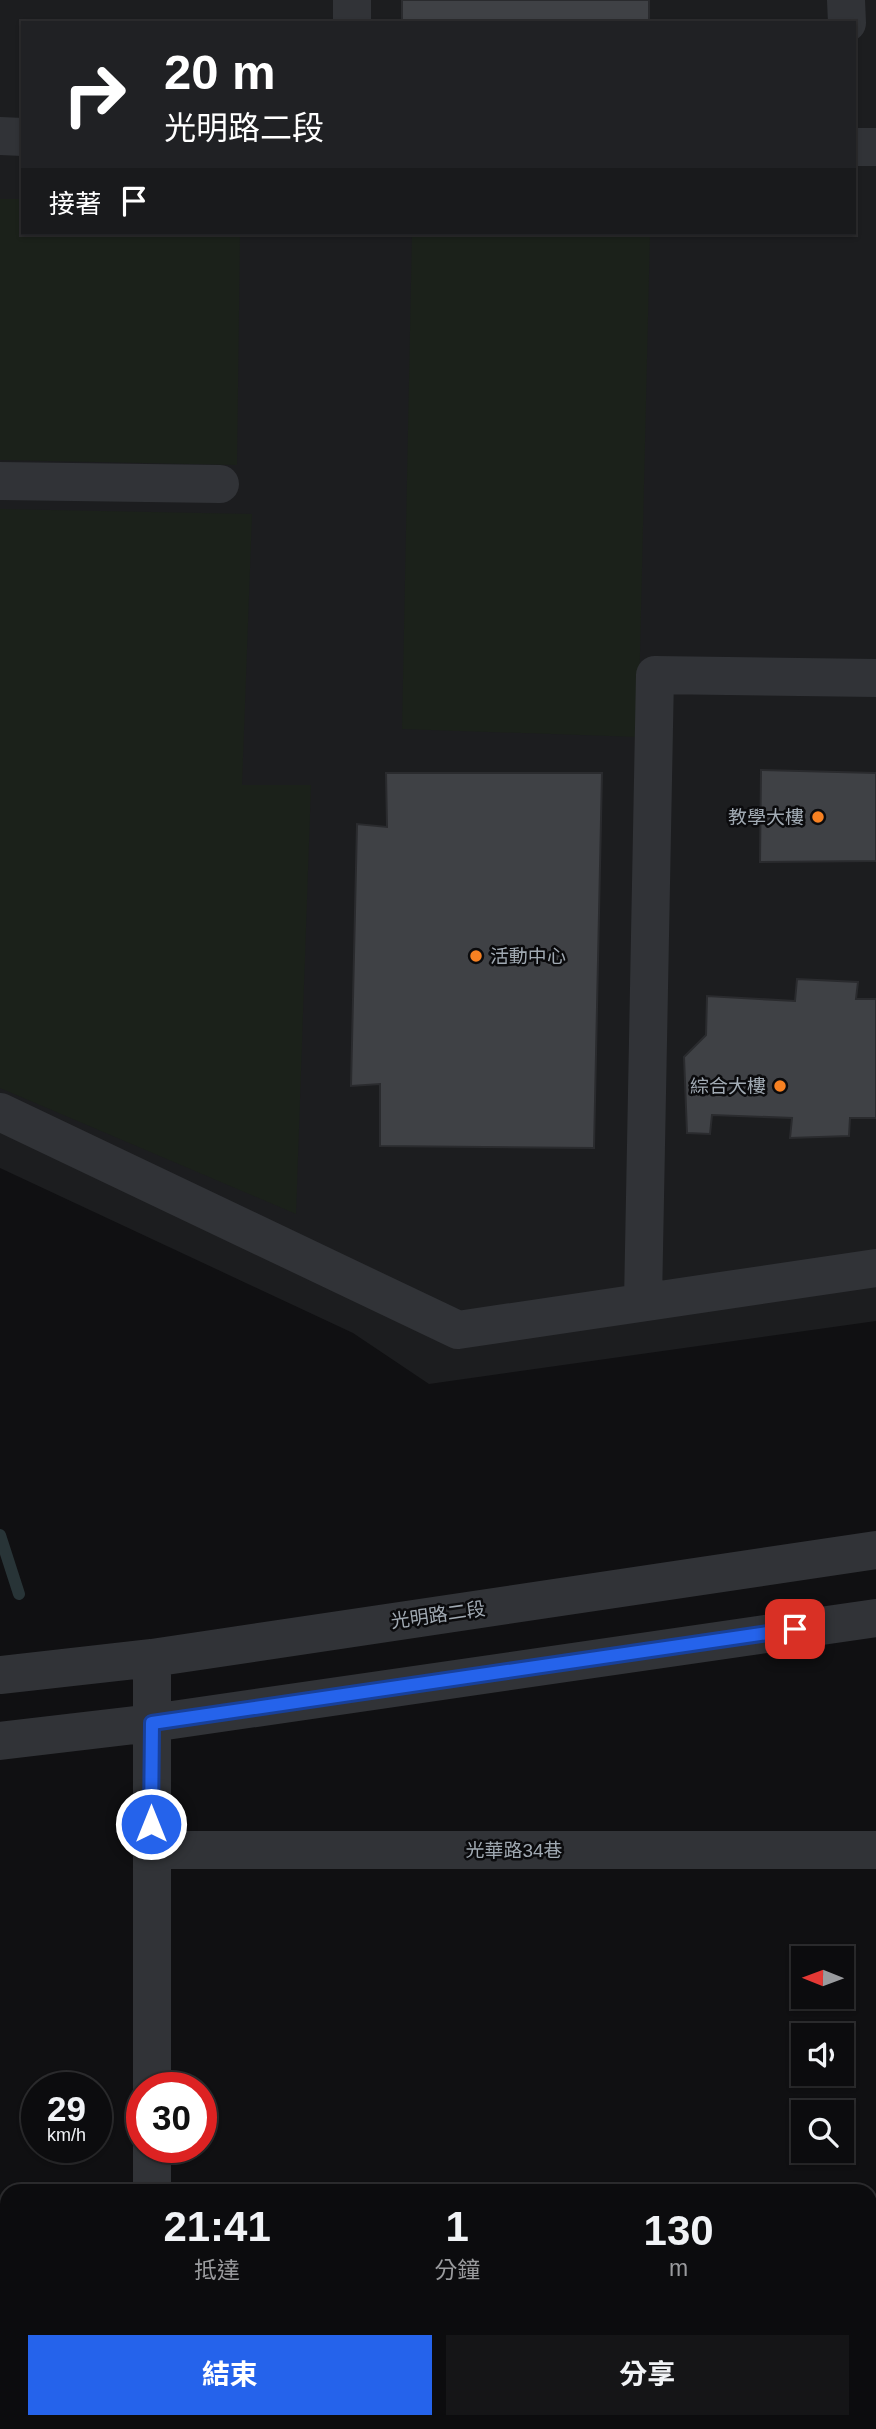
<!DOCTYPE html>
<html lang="zh-TW">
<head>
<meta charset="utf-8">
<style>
	body { margin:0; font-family:Helvetica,"Noto Sans TC",sans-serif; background:#151517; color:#f1f3f6; height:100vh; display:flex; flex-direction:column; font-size:26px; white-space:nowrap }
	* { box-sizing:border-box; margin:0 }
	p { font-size:23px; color:#9a9b9e }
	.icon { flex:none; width:38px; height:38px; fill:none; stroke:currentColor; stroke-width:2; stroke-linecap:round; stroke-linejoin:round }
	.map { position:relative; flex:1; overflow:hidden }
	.details { position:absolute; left:0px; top:2184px; width:877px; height:245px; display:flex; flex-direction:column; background:#0c0c0e; border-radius:21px 21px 0 0; box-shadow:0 2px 5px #0004,0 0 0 2px #2c2c2e }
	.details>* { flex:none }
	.guide { position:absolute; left:21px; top:21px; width:835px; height:214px; border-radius:0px; box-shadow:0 2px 5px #0004,0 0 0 2px #2c2c2e; background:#202124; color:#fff; overflow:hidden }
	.needle { width:46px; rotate:271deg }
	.buttons { position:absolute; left:791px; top:1946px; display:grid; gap:14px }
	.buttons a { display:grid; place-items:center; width:63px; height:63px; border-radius:0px; background:#0c0c0e; box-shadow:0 2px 5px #0004,0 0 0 2px #2c2c2e; font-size:35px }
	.speed { position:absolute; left:21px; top:2072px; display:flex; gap:14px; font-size:35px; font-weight:700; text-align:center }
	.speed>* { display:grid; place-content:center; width:91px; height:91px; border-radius:50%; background:#0c0c0e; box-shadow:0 2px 5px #0004,0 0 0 2px #2c2c2e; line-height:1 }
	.speed small { font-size:18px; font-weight:400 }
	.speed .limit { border:10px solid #d22; background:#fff; color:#111 }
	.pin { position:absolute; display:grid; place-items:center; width:60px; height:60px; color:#fff; margin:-30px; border-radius:14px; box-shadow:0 4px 10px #0006 }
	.me { position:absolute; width:77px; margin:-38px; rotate:0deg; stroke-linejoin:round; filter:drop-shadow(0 0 5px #0008) }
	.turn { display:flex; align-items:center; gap:24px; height:147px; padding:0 28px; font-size:32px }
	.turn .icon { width:91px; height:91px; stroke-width:2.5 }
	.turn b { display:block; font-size:49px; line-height:60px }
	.then { display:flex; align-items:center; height:66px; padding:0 28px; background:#0003; gap:14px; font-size:26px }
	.eta { display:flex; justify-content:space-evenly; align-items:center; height:119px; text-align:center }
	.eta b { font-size:42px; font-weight:700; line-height:49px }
	.action { display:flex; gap:14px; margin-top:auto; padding:14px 28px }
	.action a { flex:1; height:80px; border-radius:0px; background:#2563eb; color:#fff; font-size:28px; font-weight:700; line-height:80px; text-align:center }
	.action a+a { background:#151517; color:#f1f3f6 }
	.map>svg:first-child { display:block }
</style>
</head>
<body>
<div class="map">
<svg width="876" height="2429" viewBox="0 0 876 2429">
	<rect width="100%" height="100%" fill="#101012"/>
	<path fill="#1c1d1f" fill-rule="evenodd" d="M0 0H876V1321L429 1384 353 1333 0 1168ZM23 23H854V233H23Z"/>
	<path fill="#1b211a" d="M0 199H23V233H240L237 465 0 460Z
		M412 233H650L638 737 402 729Z
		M0 509 252 514 242 785H311L296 1214 0 1088Z"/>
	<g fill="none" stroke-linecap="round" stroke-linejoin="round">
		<path stroke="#283437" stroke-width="12" d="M0 1535 19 1594"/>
	</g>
	<path fill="#3f4145" stroke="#2a2b2e" stroke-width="2" d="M402 0H649V23H402Z
		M761 770 876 773V861L760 862Z
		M386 773H602L594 1148 380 1146V1084L351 1086 357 824 387 827Z
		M797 979 858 982 856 999H876V1118H850L849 1136 790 1138 792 1118 712 1115 710 1134 687 1133 684 1057 706 1035 707 996 795 1001Z
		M368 2422H411V2429H368Z"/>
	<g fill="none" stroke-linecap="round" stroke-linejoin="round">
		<path stroke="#313337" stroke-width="38" d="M846 0 847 23
			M352 23V0
			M0 136 23 137
			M854 147H876
			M0 481 220 484
			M0 1112 458 1330 876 1268
			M643 1302 655 675 876 678
			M152 1658V2088
			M0 1675 152 1658 876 1550
			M0 1741 152 1723 876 1618
			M151 1850H876
			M152 2147V2191
			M0 2290 7 2289
			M870 2380H876
			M149 2422V2429"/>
	</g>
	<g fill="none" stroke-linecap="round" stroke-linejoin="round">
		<g stroke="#184099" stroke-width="18">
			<path id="route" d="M151 1824 152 1723 795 1629"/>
		</g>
		<use href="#route" stroke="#2563eb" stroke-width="12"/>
	</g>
	<g fill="#f78122" stroke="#0b0b0d" stroke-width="2.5">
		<circle cx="818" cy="817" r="7"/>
		<circle cx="476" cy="956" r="7"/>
		<circle cx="780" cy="1086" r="7"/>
	</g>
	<g text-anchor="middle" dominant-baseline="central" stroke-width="5" stroke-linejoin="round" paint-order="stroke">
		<g font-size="19" fill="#a1aab3" stroke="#0b0b0d" text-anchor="end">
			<text x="804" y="817">教學大樓</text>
			<text x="490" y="956" text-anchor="start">活動中心</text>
			<text x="766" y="1086">綜合大樓</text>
		</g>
		<g font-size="19" fill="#a1aab3" stroke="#0b0b0d">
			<text transform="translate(438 1615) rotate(-8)">光明路二段</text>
			<text x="514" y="1850">光華路34巷</text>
		</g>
	</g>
</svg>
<div class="buttons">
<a><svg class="needle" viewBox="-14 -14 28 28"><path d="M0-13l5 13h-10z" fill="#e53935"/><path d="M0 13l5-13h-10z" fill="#9a9b9e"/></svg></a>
<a><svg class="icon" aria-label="sound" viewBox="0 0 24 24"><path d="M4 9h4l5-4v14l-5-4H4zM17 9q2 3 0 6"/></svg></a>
<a><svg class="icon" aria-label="search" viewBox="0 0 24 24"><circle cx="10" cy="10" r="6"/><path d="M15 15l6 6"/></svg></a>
</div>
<div class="speed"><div>29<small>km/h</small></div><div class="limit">30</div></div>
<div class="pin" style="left:795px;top:1629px;background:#d93025"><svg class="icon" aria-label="arrive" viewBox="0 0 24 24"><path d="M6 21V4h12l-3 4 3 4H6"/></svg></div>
<svg class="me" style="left:151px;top:1824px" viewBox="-20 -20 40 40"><circle r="17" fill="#2563eb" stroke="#fff" stroke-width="3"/><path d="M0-11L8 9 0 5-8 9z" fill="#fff"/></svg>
<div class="guide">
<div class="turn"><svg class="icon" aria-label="right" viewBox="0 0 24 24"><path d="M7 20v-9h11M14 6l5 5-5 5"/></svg><div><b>20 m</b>光明路二段</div></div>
<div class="then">接著<svg class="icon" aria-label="arrive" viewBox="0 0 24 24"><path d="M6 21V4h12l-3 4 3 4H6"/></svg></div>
</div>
<section class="details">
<div class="eta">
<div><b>21:41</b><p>抵達</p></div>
<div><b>1</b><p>分鐘</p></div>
<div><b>130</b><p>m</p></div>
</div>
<div class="action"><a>結束</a><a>分享</a></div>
</section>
</div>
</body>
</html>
